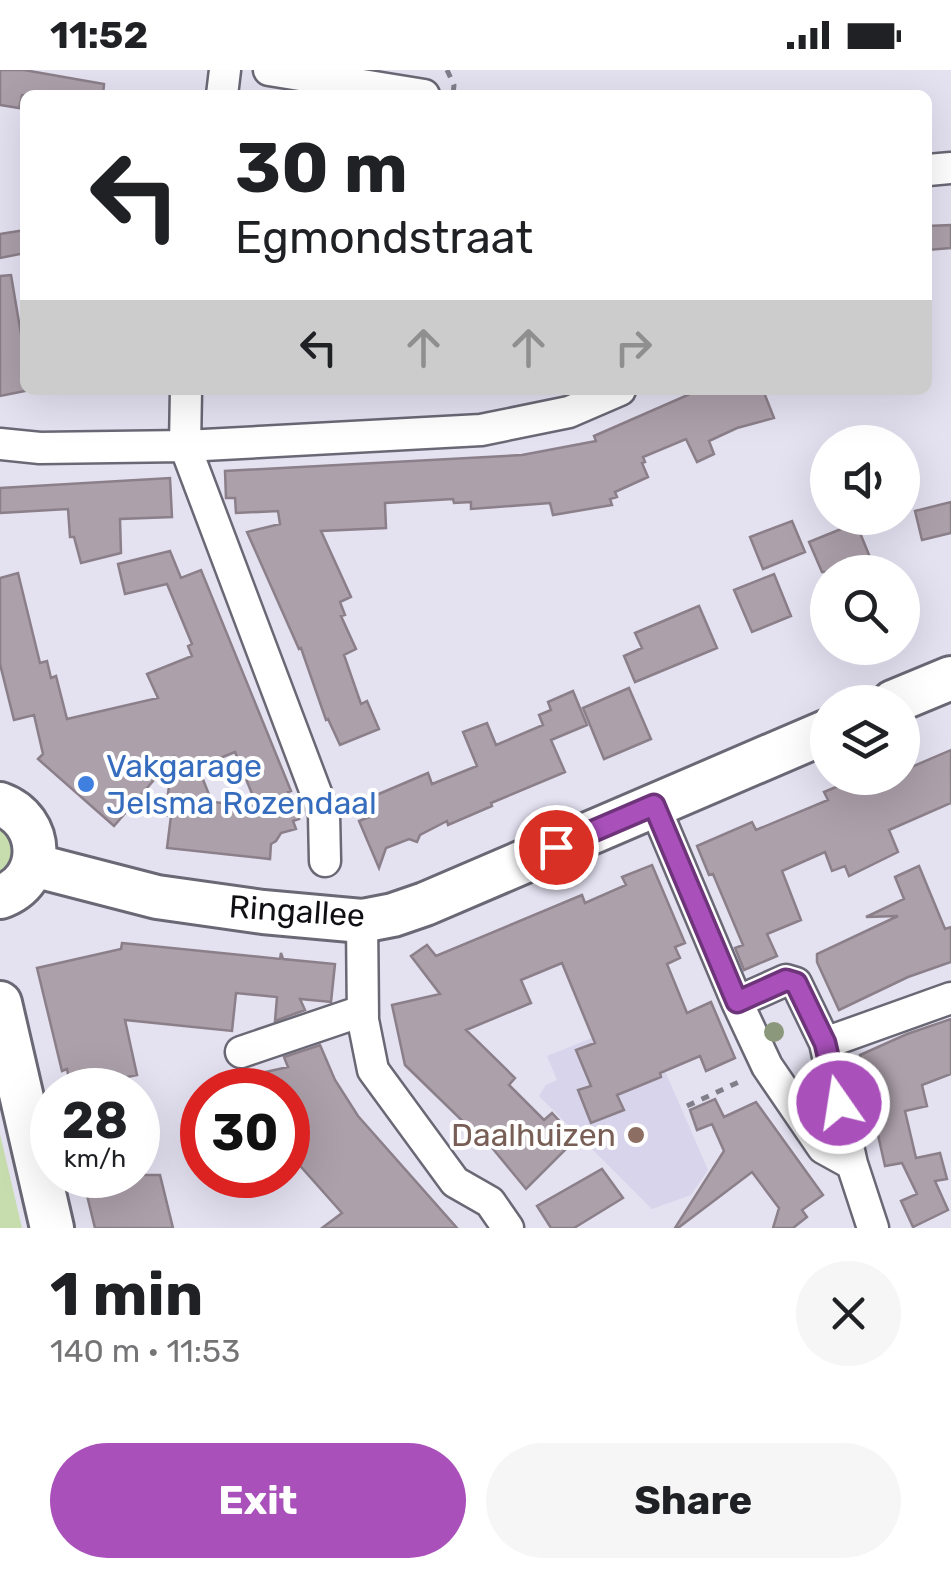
<!DOCTYPE html>
<html lang="en">
<head>
<meta charset="utf-8">
<style>
	body { margin:0; font-family:Rubik,sans-serif; background:#f6f6f6; color:#202124; height:100vh; display:flex; flex-direction:column; font-size:38px; white-space:nowrap }
	* { box-sizing:border-box; margin:0 }
	p { font-size:32px; color:#757577 }
	.icon { flex:none; width:55px; height:55px; fill:none; stroke:currentColor; stroke-width:2; stroke-linecap:round; stroke-linejoin:round }
	.map { position:relative; height:1158px; overflow:hidden }
	.drawer { display:flex; flex-direction:column; background:#fff; flex:1 }
	.drawer>* { flex:none }
	.banner { position:absolute; left:20px; top:20px; width:912px; height:305px; border-radius:15px; box-shadow:0 10px 40px #0002; background:#fff; color:#202124; overflow:hidden }
	.tools { position:absolute; left:810px; top:355px; display:grid; gap:20px }
	.tools a { display:grid; place-items:center; width:110px; height:110px; border-radius:50%; background:#fff; box-shadow:0 10px 40px #0002; font-size:50px }
	.speed { position:absolute; left:30px; top:998px; display:flex; gap:20px; font-size:50px; font-weight:700; text-align:center }
	.speed>* { display:grid; place-content:center; width:130px; height:130px; border-radius:50%; background:#fff; box-shadow:0 10px 40px #0002; line-height:1 }
	.speed small { font-size:25px; font-weight:400 }
	.speed .limit { border:15px solid #d22; background:#fff; color:#111 }
	.pin { position:absolute; display:grid; place-items:center; width:85px; height:85px; color:#fff; margin:-42px; border:5px solid #fff; border-radius:50%; box-shadow:0 2px 10px #0007 }
	.me { position:absolute; width:110px; margin:-55px; rotate:347deg; stroke-linejoin:round; filter:drop-shadow(0 0 8px #0008) }
	.turn { display:flex; align-items:center; gap:35px; height:210px; padding:0 50px; font-size:45px }
	.turn .icon { width:130px; height:130px; stroke-width:2.5 }
	.turn b { display:block; font-size:70px; line-height:85px }
	.lanes { display:flex; align-items:center; height:95px; padding:0 50px; background:#0003; justify-content:center; gap:50px; direction:ltr }
	.lanes .off { opacity:.35 }
	.round { display:grid; place-items:center; flex:none; width:105px; height:105px; border-radius:52px; background:#f6f6f6 }
	.summary { display:flex; align-items:center; justify-content:space-between; height:170px; padding:0 50px }
	h1 { font-size:60px; font-weight:700; line-height:75px }
	.primary-button { display:flex; gap:20px; margin-top:auto; padding:20px 50px }
	.primary-button a { flex:1; height:115px; border-radius:60px; background:#a950bb; color:#fff; font-size:40px; font-weight:700; line-height:115px; text-align:center }
	.primary-button a+a { background:#f6f6f6; color:#202124 }
	.status { display:flex; justify-content:space-between; align-items:center; height:70px; padding:0 50px; background:#fff; direction:ltr }
	.status svg { height:28px; fill:currentColor }
	.map>svg:first-child { display:block }
</style>
</head>
<body>
<div class="status"><b>11:52</b><svg viewBox="0 0 49 12"><path d="M0 12V9h3v3zM5 12V6h3v6zM10 12V3h3v9zM15 12V0h3v12zM26 1h20v11H26zM47 4h2v5h-2z"/></svg></div>
<div class="map">
<svg width="951" height="1158" viewBox="0 0 951 1158">
	<rect width="100%" height="100%" fill="#e4e1f1"/>
	<path fill="#d8d4eb" d="M642 948 708 1100 691 1125 652 1139 539 1026 546 1015 557 1010 547 986Z"/>
	<path fill="#c7ddae" d="M0 758C16 772 15 789 0 803Z
		M0 1064 22 1158H0Z"/>
	<path fill="#aca0aa" stroke="#8b7f89" stroke-width="2.5" fill-rule="evenodd" d="M0 0H24L104 14 103 25H22L19 38 0 35Z
		M951 155V178L928 180V156Z
		M25 160V183L0 188V164Z
		M11 205 22 270 25 269V321L0 326V206Z
		M699 320H763L774 348 737 358 709 371 714 384 697 392 686 369 643 387 645 392 642 393 648 407 615 422 617 427 610 429 612 435 553 445 550 433 471 439V432L454 433 453 429 385 433 386 458 321 461 351 527 340 532 345 545 341 546 356 579 344 585 361 634 367 631 379 659 340 675 328 649 326 650 301 578 299 579 247 462 280 454 278 441 236 443 235 428H226L225 401 522 385 596 371 594 366Z
		M170 408 172 447 120 449 121 483 81 493 74 467H70L68 439 0 443V418Z
		M951 432V463L922 470 915 441Z
		M792 451 805 482 763 499 750 467Z
		M856 453 876 502H822L809 472Z
		M170 481 181 508 201 500 291 721 288 722 299 749 293 751 296 759 281 763 276 771 271 774 270 789 167 778 171 746 165 745 173 688 114 756 38 689 43 684 34 645 14 650 0 594V508L18 503 40 593 47 591 51 608 56 606 67 649 158 628 147 604 192 586 188 576 192 574 167 514 125 524 118 494ZM235 682 257 736 212 732 198 697Z
		M774 504 791 546 752 562 734 520Z
		M699 536 717 578 635 612 624 586 642 578 635 563Z
		M629 618 651 669 604 689 583 638Z
		M573 621 587 655 551 670 565 702 491 733 492 736 448 755 447 751 420 765 417 772 409 769 386 778 379 798 359 751 374 745 367 729 428 703 432 714 477 696 463 662 487 653 496 675 543 655 539 645 551 640 548 632Z
		M951 680V733L889 760 898 782 849 806 845 796 832 801 825 782 782 801 801 850 767 864 777 886 744 900 735 878 743 875 713 804 709 805 697 776 752 752 756 760 828 730 824 722 858 708H902V701Z
		M652 795 685 873 675 877 680 888 667 894 687 943 711 932 735 988 706 1001 700 986 660 1003 661 1007 617 1025 624 1040 591 1053 578 1020 591 1016 576 980 595 973 562 893 521 910 531 933 466 960 515 1008 509 1015 544 1050 552 1043 576 1069 526 1119 484 1068 482 1070 405 995 392 935 440 924 411 886 427 875 436 886 582 825 585 833 626 815 622 807Z
		M919 796 945 859 951 857V892L908 907 839 940 817 892V884L898 846 866 847 904 829 895 807Z
		M122 873 280 889 281 883 283 889 335 894 331 932 300 929 305 940 275 951 277 927 236 923 232 961 125 950 137 1005 108 1011 110 1020H71L67 999 62 1001 37 898 121 879Z
		M951 949V1004L922 1015 927 1036 905 1041 916 1088 940 1083 947 1109 935 1111 948 1140 913 1157 901 1131 917 1124 902 1093 885 1096 860 985 907 964Z
		M320 975 335 1010 358 1046 457 1158H322L342 1143 295 1090 288 1077V1020H226L225 1011 288 997 284 987Z
		M715 1029 724 1047 756 1032 823 1125 802 1140 807 1147 793 1158H773L779 1138 752 1102 678 1158H675L724 1081 712 1054 697 1060 690 1040Z
		M602 1099 623 1128 574 1158H551L537 1136Z
		M82 1105H160L173 1158H95Z"/>
	<g fill="none" stroke-linecap="round" stroke-linejoin="round">
		<g stroke="#6a6875" stroke-width="35">
			<path id="minor" d="M269 0 424 25
				M222 25 225 0
				M928 100 951 98
				M186 320 185 376 324 744 325 791
				M0 374 40 378 185 376 481 360 569 342 620 320
				M654 735 737 932 767 996 823 1078 852 1094
				M362 851 363 950 373 1000 455 1112 490 1132 508 1158
				M737 932 786 910 796 913 825 973 852 1094 873 1158
				M825 973 951 928
				M241 982 362 941"/>
		</g>
		<g stroke="#6a6875" stroke-width="48">
			<path id="secondary" d="M893 632 951 608
				M0 734C45 750 47 811 0 827
				M33 795 157 827 263 842 362 851 393 845 425 834 828 661
				M0 933 52 1158"/>
		</g>
		<path stroke="#817f8a" stroke-width="5" stroke-dasharray="8 8" stroke-linecap="butt" d="M447 0 454 15 453 25
			M687 1036 743 1010"/>
		<use href="#minor" stroke="#fff" stroke-width="30"/>
		<use href="#secondary" stroke="#fff" stroke-width="42"/>
	</g>
	<g fill="#8b987b">
		<circle cx="774" cy="962" r="10"/>
		<circle cx="820" cy="1031" r="10"/>
	</g>
	<g fill="none" stroke-linecap="round" stroke-linejoin="round">
		<g stroke="#6e347a" stroke-width="25">
			<path id="route" d="M556 777 654 735 737 932 786 910 796 913 825 973 839 1033"/>
		</g>
		<use href="#route" stroke="#a950bb" stroke-width="18"/>
	</g>
	<circle fill="#3f7fe0" stroke="#fff" stroke-width="4" cx="86" cy="714" r="10"/>
	<circle fill="#8d6e63" stroke="#fff" stroke-width="4" cx="636" cy="1065" r="10"/>
	<g text-anchor="middle" dominant-baseline="central" stroke-width="8" stroke-linejoin="round" paint-order="stroke">
		<g font-size="32" fill="#366cbe" stroke="#fff" text-anchor="start">
			<text x="106" y="696">Vakgarage<tspan x="106" dy="37">Jelsma Rozendaal</tspan></text>
		</g>
		<g font-size="32" fill="#100f14" stroke="#fff">
			<text transform="translate(297 841) rotate(4)">Ringallee</text>
		</g>
		<g font-size="32" fill="#785e54" stroke="#fff" text-anchor="end">
			<text x="616" y="1065">Daalhuizen</text>
		</g>
	</g>
</svg>
<div class="tools">
<a><svg class="icon" aria-label="sound" viewBox="0 0 24 24"><path d="M4 9h4l5-4v14l-5-4H4zM17 9q2 3 0 6"/></svg></a>
<a><svg class="icon" aria-label="search" viewBox="0 0 24 24"><circle cx="10" cy="10" r="6"/><path d="M15 15l6 6"/></svg></a>
<a><svg class="icon" aria-label="layers" viewBox="0 0 24 24"><path d="M12 4l9 5-9 5-9-5zM3 14l9 5 9-5"/></svg></a>
</div>
<div class="speed"><div>28<small>km/h</small></div><div class="limit">30</div></div>
<div class="pin" style="left:556px;top:777px;background:#d93025"><svg class="icon" aria-label="arrive" viewBox="0 0 24 24"><path d="M6 21V4h12l-3 4 3 4H6"/></svg></div>
<svg class="me" style="left:839px;top:1033px" viewBox="-20 -20 40 40"><circle r="17" fill="#a950bb" stroke="#fff" stroke-width="3"/><path d="M0-11L8 9 0 5-8 9z" fill="#fff"/></svg>
<div class="banner">
<div class="turn"><svg class="icon" aria-label="left" viewBox="0 0 24 24"><path d="M17 20v-9H6M10 6l-5 5 5 5"/></svg><div><b>30 m</b>Egmondstraat</div></div>
<div class="lanes"><svg class="icon" aria-label="left" viewBox="0 0 24 24"><path d="M17 20v-9H6M10 6l-5 5 5 5"/></svg><svg class="icon off" aria-label="ahead" viewBox="0 0 24 24"><path d="M12 20V5M6 11l6-6 6 6"/></svg><svg class="icon off" aria-label="ahead" viewBox="0 0 24 24"><path d="M12 20V5M6 11l6-6 6 6"/></svg><svg class="icon off" aria-label="right" viewBox="0 0 24 24"><path d="M7 20v-9h11M14 6l5 5-5 5"/></svg></div>
</div>
</div>
<section class="drawer">
<div class="summary"><div><h1>1 min</h1><p>140 m · 11:53</p></div><a class="round"><svg class="icon" aria-label="close" viewBox="0 0 24 24"><path d="M6 6l12 12M18 6L6 18"/></svg></a></div>
<div class="primary-button"><a>Exit</a><a>Share</a></div>
</section>
</body>
</html>
